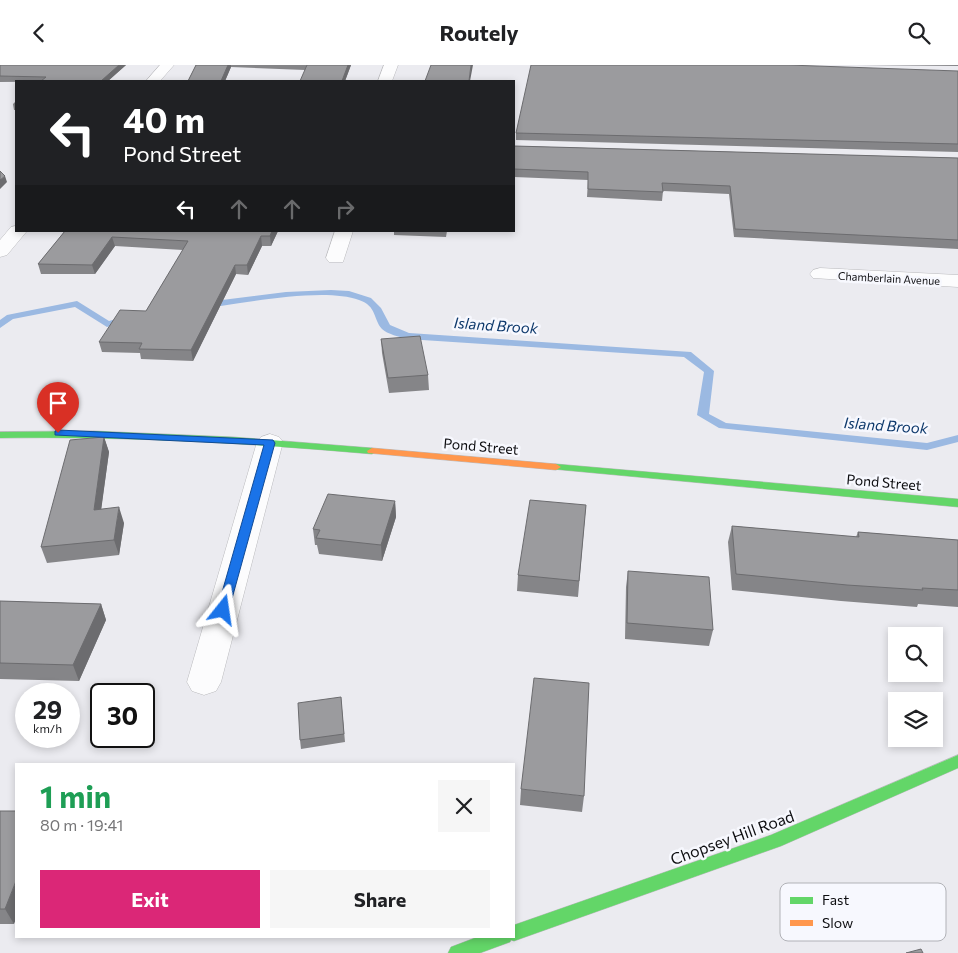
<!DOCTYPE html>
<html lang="en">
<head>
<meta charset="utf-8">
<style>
	body { margin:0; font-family:Commissioner,sans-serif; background:#f6f6f6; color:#202124; height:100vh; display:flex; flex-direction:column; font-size:19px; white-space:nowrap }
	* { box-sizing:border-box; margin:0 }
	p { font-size:16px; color:#757577 }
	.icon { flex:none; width:28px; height:28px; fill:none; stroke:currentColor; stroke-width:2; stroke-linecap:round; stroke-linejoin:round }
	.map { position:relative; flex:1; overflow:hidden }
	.side { position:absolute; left:15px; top:698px; width:500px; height:175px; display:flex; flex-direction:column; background:#fff; border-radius:0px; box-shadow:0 2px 8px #0003 }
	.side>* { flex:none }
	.top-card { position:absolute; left:15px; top:15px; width:500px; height:152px; border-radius:0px; box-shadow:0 2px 8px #0003; background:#202124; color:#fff; overflow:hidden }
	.buttons { position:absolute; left:888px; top:562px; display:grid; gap:10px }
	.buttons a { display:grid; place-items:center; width:55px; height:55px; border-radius:0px; background:#fff; box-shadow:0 2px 8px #0003; font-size:25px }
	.speed { position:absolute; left:15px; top:618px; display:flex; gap:10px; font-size:25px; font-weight:700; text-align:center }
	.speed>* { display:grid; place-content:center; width:65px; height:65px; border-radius:50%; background:#fff; box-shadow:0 2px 8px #0003; line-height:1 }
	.speed small { font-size:12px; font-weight:400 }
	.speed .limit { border:2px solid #111; border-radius:8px; background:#fff; color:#111 }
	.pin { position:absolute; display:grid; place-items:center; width:42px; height:42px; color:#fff; margin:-51px -21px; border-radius:50% 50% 50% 0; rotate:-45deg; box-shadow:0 0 5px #0007 }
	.pin .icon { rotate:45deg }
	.me { position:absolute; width:55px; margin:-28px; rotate:15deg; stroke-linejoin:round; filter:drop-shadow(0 0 4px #0008) }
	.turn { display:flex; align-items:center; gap:18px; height:105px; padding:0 25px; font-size:22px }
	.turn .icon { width:65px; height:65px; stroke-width:2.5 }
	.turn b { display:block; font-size:35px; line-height:42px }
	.lanes { display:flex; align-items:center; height:48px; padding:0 25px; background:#0003; justify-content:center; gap:25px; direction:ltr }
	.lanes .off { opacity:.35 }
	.round { display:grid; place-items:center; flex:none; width:52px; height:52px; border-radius:0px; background:#f6f6f6 }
	.head { display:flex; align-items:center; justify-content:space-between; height:85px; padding:0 25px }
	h1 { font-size:30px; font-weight:700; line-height:38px; color:#1e9e55 }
	.cta { display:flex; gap:10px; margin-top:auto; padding:10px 25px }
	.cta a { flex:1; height:58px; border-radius:0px; background:#db2777; color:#fff; font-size:20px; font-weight:700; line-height:58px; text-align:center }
	.cta a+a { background:#f6f6f6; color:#202124 }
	header { display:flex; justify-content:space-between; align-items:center; height:65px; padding:0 25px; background:#fff; font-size:22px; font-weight:700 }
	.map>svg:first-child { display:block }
</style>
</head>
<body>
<header><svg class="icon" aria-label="back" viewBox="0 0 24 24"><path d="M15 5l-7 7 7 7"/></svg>Routely<svg class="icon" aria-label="search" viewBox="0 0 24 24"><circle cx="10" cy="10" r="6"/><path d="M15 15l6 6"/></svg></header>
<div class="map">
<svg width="958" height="888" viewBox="0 0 958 888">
	<rect width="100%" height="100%" fill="#ebebf0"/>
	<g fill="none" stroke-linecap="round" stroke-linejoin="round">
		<path fill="#9bb9e2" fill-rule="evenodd" d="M331 225 349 226 371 233 381 243 390 260 409 268 691 287 714 306 709 349 726 358 927 378 958 370V377L927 385 719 363 697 350 704 307 684 292 407 274C400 272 387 269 382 264 373 254 377 241 359 235 324 222 244 238 206 243L201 240 206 237 286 227Z
			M77 236 109 256 127 251 132 254 107 262 75 242 13 254 0 263V255L7 250Z"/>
		<g stroke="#bababd" stroke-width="1">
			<path id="street" d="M160 0H174L160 16H146Z
				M384 0H398L392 16H378Z
				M16 161V166H27L7 190 0 192V175L11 162Z
				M335 166H353L343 197H329L326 193Z
				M820 203 958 210V222L813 213 810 209 813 205Z
				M270 369 279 372 283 377 221 617 216 626 204 630 192 626 187 617 257 377 261 372Z"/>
		</g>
		<g stroke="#bababd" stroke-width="1">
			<path id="fast" d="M93 366 233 372 372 383 377 386 372 389C248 378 124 371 0 373V367Z
				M556 399 958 434V442L552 404 551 402 552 400Z
				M958 690V703L781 781 514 876 511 875 510 877 480 888H448L451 882 480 871H514V860L771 770Z"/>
		</g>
		<g stroke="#bababd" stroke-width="1">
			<path id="slow" d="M372 383 556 399 561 402 556 405 368 388 367 386Z"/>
		</g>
		<use href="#street" fill="#fcfcfd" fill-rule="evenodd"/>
		<use href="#fast" fill="#63d668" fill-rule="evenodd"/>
		<use href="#slow" fill="#ff974d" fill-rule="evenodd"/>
	</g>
	<path fill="#858588" d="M0 0H126L108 16 0 17Z
		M196 0H351L345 16 305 5 231 2 225 16H188Z
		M856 0H958V1Z
		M958 6V87L516 75V68Z
		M16 36V45H14L13 39Z
		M514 81 958 93V184L734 172 729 129 663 126 662 136 587 132 588 115 514 112Z
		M65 166H278L271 181H262L248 210 236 209 193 296 141 294 140 288 102 287 99 277 146 246 183 185 115 181 95 209H41L38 199Z
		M394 166H447L446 172 394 170Z
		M381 274 428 310 429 325 389 328 382 288Z
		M104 372 109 387 101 444 124 458 119 490 47 498 41 482Z
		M395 436 396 452 382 496 319 489 317 480H315L313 464Z
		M586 440 578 532 517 526 518 510Z
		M732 461 856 472 858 467 958 475V542L918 539 917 542 841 536 732 525 728 477Z
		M628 506 713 565 709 581 625 574 626 522Z
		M0 536 101 539 106 555 79 616 0 614Z
		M341 632 345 677 301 684 300 675Z
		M521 724 584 731 582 747 520 740Z
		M0 746 14 859H0Z"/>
	<path fill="#6c6c6f" d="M119 0H126L108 16H101Z
		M228 0H231V2L225 16H221Z
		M348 0H351L345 16H342Z
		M471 0H473L470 16H469Z
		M5 111 7 117 0 124V115Z
		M272 166H278L271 181 270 171Z
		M261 171 262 181 248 210 247 200Z
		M112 172 115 181 95 209 92 200Z
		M235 200 236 209 193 296 191 285Z
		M104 372 109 387 99 461 94 445Z
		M395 436 396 452 382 496 381 480Z
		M119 442 124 458 119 490 114 475Z
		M101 539 106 555 79 616 73 600Z
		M16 816V854L14 859 5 844Z"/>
	<path fill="#9b9b9e" stroke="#6c6c6f" d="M0 0H119L101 16H41L46 12 0 11Z
		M196 0H228L221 16H188Z
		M307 0H348L342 16H300Z
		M431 0H471L469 16H425Z
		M531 0H788L958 6V79L516 68Z
		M514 81 958 93V175L735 164 730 121 662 118 663 127 588 124V107L514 104Z
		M0 106 5 111 0 115Z
		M65 166H272L270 171H261L247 200H235L191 285 139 284 142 278 99 277 120 245 146 246 188 176 112 172 92 200 38 199Z
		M420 271 428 310 388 313 381 274Z
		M104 372 94 445 119 442 114 475 41 482 70 375Z
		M328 429 395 436 381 480 316 473 320 465 313 464Z
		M530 435 586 440 579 516 518 510Z
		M732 461 859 472 858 467 958 475V525L922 523 923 525 847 520 736 509Z
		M628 506 709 512 713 565 627 558Z
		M0 536 101 539 73 600 0 598Z
		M534 613 589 618 584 731 521 724Z
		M341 632 344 669 300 675 298 638Z
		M0 746H16V816L5 844H0Z
		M921 884 923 888H906Z"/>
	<path fill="#1a73e8" stroke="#114b97" d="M58 365 273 375 275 378 228 548 223 549 217 545 264 380 55 370V366Z"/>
	<g text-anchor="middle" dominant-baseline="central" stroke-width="5" stroke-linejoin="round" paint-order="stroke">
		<g font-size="11" fill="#0e0e11" stroke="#f7f8fe">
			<text transform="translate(889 213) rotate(3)">Chamberlain Avenue</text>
		</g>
		<g font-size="14" fill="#0e0e11" stroke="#f7f8fe">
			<text transform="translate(481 381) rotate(5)">Pond Street</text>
			<text transform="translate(884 417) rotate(5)">Pond Street</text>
		</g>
		<g font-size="15" font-style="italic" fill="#0d386b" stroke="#f7f8fe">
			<text transform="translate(496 260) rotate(4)">Island Brook</text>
			<text transform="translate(886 360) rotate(4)">Island Brook</text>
		</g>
		<g font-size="16" fill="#0e0e11" stroke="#f7f8fe">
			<text transform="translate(732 772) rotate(-20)">Chopsey Hill Road</text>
		</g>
	</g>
	<rect x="780" y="818" width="166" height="58" rx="8" fill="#f7f8fe" stroke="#b1b2b7" stroke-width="1"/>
	<rect x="790" y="832" width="23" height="7" fill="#63d668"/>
	<rect x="790" y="855" width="23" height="6" fill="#ff974d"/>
	<g font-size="14" fill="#0e0e11">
		<text x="822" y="840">Fast</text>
		<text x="822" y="863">Slow</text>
	</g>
</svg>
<div class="buttons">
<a><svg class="icon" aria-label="search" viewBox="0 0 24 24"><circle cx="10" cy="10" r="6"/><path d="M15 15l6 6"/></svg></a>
<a><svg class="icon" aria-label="layers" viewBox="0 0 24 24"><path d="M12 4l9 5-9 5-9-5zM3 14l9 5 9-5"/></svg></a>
</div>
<div class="speed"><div>29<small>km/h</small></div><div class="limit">30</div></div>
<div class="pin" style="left:58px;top:368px;background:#d93025"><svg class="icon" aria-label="arrive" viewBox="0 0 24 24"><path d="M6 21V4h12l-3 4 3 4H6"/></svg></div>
<svg class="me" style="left:223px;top:545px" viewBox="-20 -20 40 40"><path d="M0-17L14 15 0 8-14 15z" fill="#1a73e8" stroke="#fff" stroke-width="4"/></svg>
<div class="top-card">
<div class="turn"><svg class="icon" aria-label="left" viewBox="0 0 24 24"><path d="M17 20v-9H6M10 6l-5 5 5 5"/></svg><div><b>40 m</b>Pond Street</div></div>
<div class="lanes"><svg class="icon" aria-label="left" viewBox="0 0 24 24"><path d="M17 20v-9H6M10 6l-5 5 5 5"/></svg><svg class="icon off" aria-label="ahead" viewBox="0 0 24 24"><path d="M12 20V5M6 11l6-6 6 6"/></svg><svg class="icon off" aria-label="ahead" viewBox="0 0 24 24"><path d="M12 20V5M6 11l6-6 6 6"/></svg><svg class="icon off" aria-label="right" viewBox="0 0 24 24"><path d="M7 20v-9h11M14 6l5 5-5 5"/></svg></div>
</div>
<section class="side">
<div class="head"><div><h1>1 min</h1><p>80 m · 19:41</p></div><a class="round"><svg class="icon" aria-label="close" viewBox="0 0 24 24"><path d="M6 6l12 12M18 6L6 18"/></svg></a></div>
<div class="cta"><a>Exit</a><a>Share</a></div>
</section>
</div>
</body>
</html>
